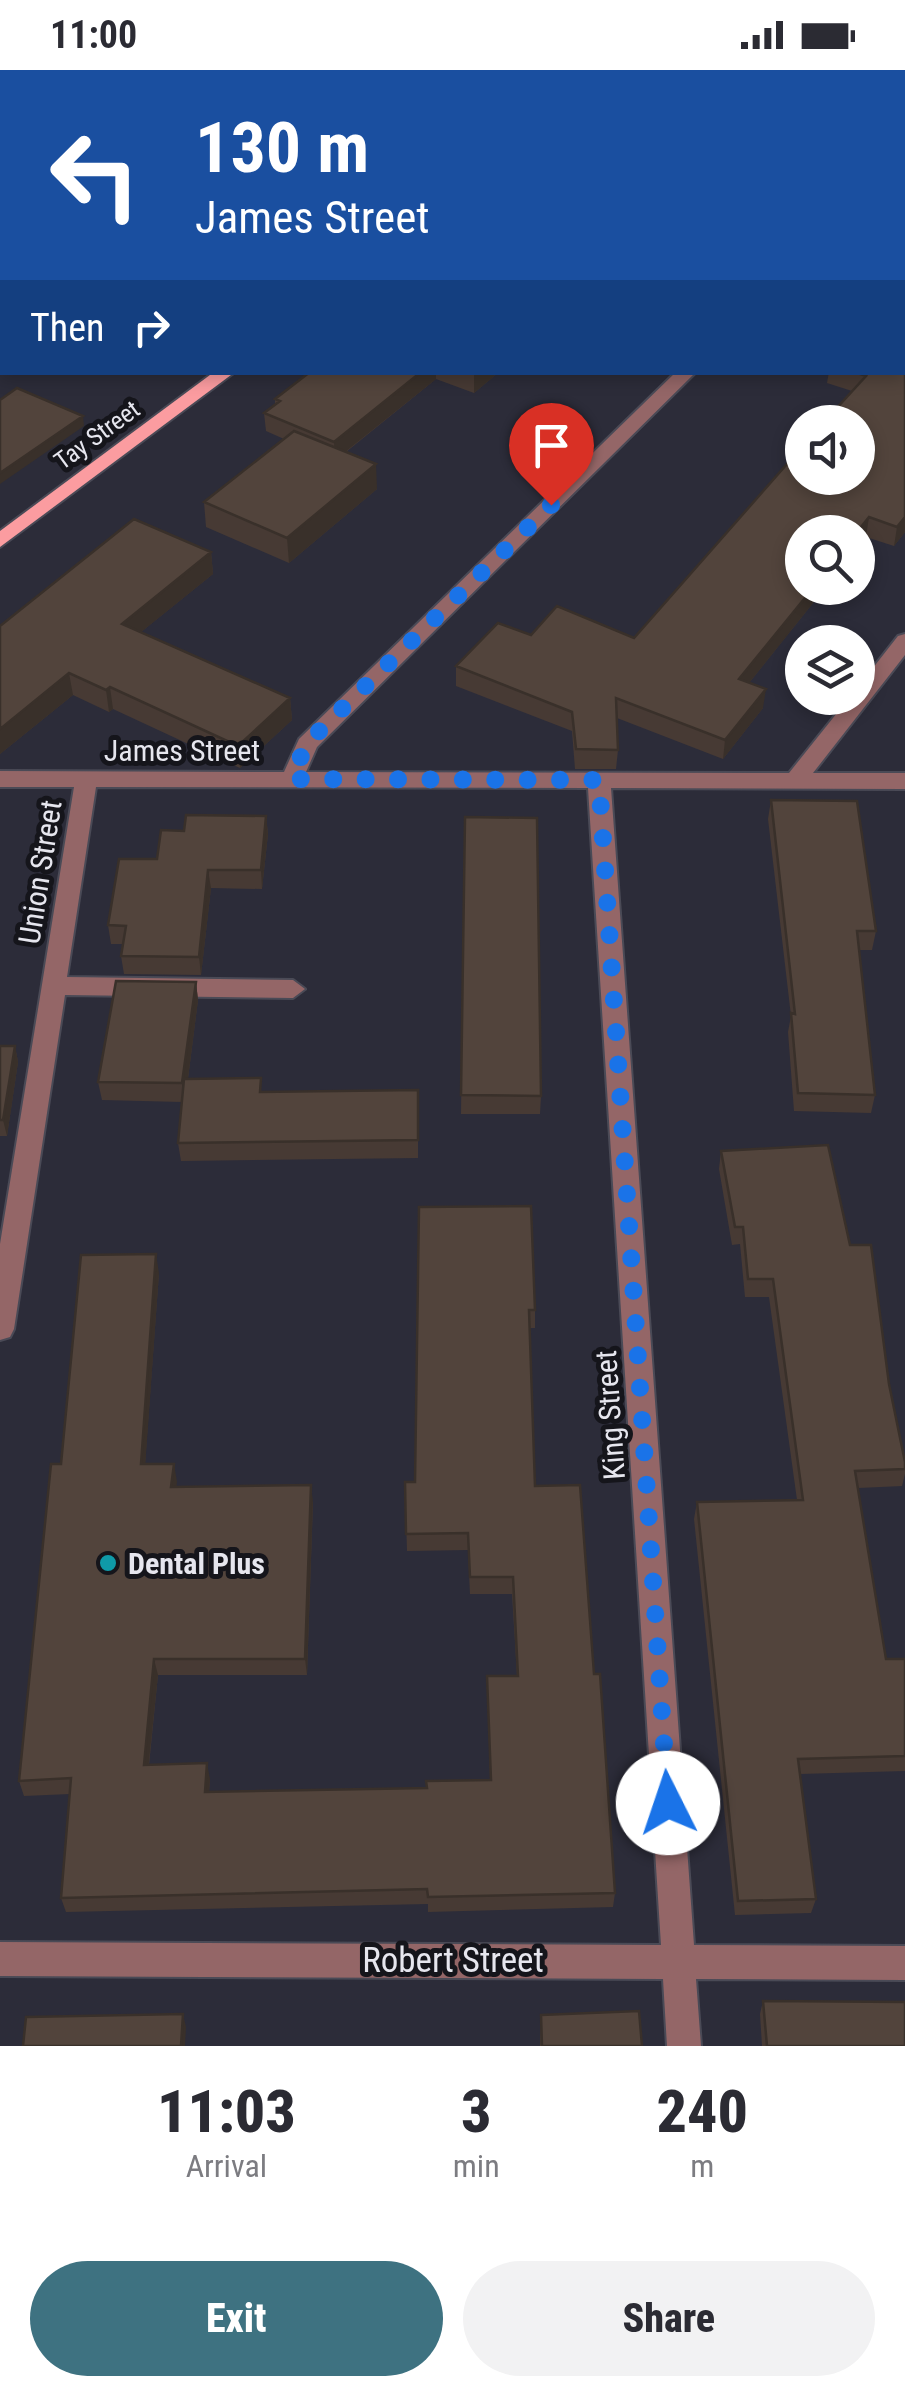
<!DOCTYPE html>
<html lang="en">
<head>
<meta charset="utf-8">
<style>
	body { margin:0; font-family:"Roboto Condensed",sans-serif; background:#f2f2f3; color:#2b2b33; height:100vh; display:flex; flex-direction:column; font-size:38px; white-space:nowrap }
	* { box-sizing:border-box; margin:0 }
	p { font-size:32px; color:#7c7c81 }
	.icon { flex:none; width:55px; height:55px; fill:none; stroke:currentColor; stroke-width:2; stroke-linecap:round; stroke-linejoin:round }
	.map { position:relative; height:1976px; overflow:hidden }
	.drawer { display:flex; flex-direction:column; background:#fff; flex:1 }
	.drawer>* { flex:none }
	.hud { position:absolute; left:0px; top:0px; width:905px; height:305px; box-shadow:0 5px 15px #0003; background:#1a4fa0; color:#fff; overflow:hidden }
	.fabs { position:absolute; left:785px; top:335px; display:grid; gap:20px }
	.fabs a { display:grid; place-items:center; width:90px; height:90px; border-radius:50%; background:#fff; box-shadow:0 5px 15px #0003; font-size:50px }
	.pin { position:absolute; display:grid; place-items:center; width:85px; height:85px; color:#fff; margin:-102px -42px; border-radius:50% 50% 50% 0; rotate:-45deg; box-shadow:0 0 10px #0007 }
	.pin .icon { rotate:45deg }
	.me { position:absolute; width:110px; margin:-55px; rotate:356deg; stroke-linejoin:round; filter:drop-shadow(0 0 8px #0008) }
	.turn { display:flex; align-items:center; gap:35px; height:210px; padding:0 30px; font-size:45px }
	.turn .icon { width:130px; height:130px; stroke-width:2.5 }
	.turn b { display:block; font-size:70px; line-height:85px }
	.then { display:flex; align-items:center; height:95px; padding:0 30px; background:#0003; gap:20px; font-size:38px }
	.eta { display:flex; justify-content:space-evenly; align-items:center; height:170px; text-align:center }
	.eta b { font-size:60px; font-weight:800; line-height:70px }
	.cta { display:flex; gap:20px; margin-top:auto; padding:20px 30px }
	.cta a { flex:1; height:115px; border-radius:60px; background:#3e7281; color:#fff; font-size:40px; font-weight:800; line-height:115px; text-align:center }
	.cta a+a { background:#f2f2f3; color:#2b2b33 }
	.status { display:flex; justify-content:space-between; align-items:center; height:70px; padding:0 50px; background:#fff; direction:ltr }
	.status svg { height:28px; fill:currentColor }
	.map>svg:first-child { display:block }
</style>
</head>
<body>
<div class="status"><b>11:00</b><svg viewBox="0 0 49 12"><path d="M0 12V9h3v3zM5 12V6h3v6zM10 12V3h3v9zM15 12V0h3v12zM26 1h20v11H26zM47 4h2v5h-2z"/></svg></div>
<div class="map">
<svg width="905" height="1976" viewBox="0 0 905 1976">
	<rect width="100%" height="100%" fill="#2c2c39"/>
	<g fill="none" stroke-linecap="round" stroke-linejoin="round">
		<g stroke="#4a4a56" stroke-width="4">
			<path id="minor" d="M716 0H750L752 2H718Z
				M902 17H905V27H902Z
				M905 83V95L902 96V84Z
				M902 227H905V237H902Z
				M676 302H696L317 677 306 702 789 703 849 628H858V617L898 566 905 564V585L813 703H905V719L611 718 694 1875 905 1876V1910L696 1909 701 1976H667L663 1909 0 1906V1872L661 1875 588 718 96 717 67 907 293 910 305 919 293 928 65 925 14 1259 10 1267 0 1270V1174L74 717H0V701L284 702 299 669Z"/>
		</g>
		<g stroke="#4a4a56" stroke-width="4">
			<path id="major" d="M214 302H235L0 477V461Z"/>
		</g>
		<path stroke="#92929c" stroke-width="5" stroke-dasharray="4 5" stroke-linecap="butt" d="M158 2 162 0"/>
		<use href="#minor" fill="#946667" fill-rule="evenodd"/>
		<use href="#major" fill="#fb9ca0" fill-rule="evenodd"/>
	</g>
	<path fill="#473a34" d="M214 0H313L310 2H222Z
		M830 0H857L854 2H838Z
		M905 134V224H902V137Z
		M905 234V462L894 476 866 467 802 518H825L749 613 763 638 723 689 617 648 618 680 616 699H575L572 661 456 616V596L531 565 634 568 852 321 827 313 829 302H902Z
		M310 302H499L474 323 436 309 346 382 377 419 289 493 206 457 204 432 284 369 266 361 264 343 275 335V329Z
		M211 482 213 504 141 562 290 628 292 650 240 698 113 639 109 642 73 625 0 684V556Z
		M771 730 876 861 872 880H859L875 1025 871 1043 794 1041 788 962 791 946 768 749Z
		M266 746 268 764 262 819 211 818 201 905 124 904 121 886 123 874H111L108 855 157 789 184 761Z
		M465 747 541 1026 540 1044H461Z
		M196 912 198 930 188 1009 262 1022 418 1020V1088L181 1091 178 1073 182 1032 102 1030 98 1012Z
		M0 976H15L18 992 7 1066H0Z
		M721 1081 850 1175 889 1314 905 1392V1404L902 1416 858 1418 886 1589H905V1701L800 1704 816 1829 811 1843 735 1845 694 1449 697 1432 797 1430 769 1227H745L740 1174 732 1175 719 1099Z
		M419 1137 535 1240V1258H529L535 1416 594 1604 615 1823 613 1837 428 1842V1834L66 1842 61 1828 70 1724 24 1726 19 1711 61 1394 159 1203 145 1394H174L176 1417 313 1432 307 1605H158L149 1695 210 1709 209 1722 427 1718 490 1710 487 1606H517L512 1524H470L468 1480 407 1481 405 1412H415Z
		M763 1931 905 1976H762L760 1944Z
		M541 1945 642 1976H540Z"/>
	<path fill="#39302a" d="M293 0H313L310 2H290Z
		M421 302H436V309L335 390 334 372Z
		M478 302H499L474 323V305Z
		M83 346 84 356 0 414V403Z
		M376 394 377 419 289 493 287 468Z
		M869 447 866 467 858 477V462Z
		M905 447V462L894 476 897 457Z
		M211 482 213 504 125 575 122 554Z
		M813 518H825L737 628 739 609Z
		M69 603 73 625 0 684V659Z
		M110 617 113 639 109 642 106 620Z
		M766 619 763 638 723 689 725 670Z
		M290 628 292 650 240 698 238 676Z
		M266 746 268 764 262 819 261 800Z
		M208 800 211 818 201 905 199 887Z
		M196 912 198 930 185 1032 182 1013Z
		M15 976 18 992 7 1066 3 1050Z
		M156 1184 159 1203 144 1412 141 1394Z
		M174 1394 177 1412 174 1435 171 1417Z
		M311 1415 313 1432 307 1605 305 1589Z
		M154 1589 158 1605 147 1710 144 1695Z
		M207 1693 210 1709 208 1738 205 1722Z
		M183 1944 186 1957 185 1976H181Z"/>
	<path fill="#52443c" stroke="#39302a" stroke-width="2.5" d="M264 0H293L290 2H271Z
		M423 0H488L486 2H420Z
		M905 134V206H902V137Z
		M902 233 905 234V447L897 457 869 447 857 462H802V518H813L739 609 766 619 725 670 616 628 618 680 576 679 572 642 456 596 498 553 531 565 557 536 634 568 802 377V408H858V352H824L866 306 855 302H902Z
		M310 302H421L334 372 264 343 280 331 275 329Z
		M17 318 83 346 0 403V330Z
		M294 361 376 394 287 468 204 432Z
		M134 449 211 482 122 554 290 628 238 676 110 617 106 620 69 603 0 659V556Z
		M771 730 857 731 876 861H857L875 1025 798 1023 791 943 795 944Z
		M186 745 266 746 261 800H208L199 887 121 886 126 856 108 855 119 789H157L161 760 184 761Z
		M465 747 537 748 541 1026 461 1025Z
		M116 911 196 912 182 1013 98 1012Z
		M0 976H15L3 1050H0Z
		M261 1008 260 1022 418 1020V1070L178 1073 184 1009Z
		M828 1075 850 1175H871L889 1314 905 1392V1399L855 1401 886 1589H905V1686L798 1689 816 1829 738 1831 697 1432 803 1430 773 1209H748L743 1157H735L721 1081Z
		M531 1136 535 1240H529L535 1416 580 1415 594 1604H600L615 1823 428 1827 427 1819 61 1828 71 1708 19 1711 51 1394H61L81 1185 156 1184 141 1394H174L171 1417 311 1415 305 1589H154L144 1695 207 1693 205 1722 427 1718 426 1711 491 1710 487 1606H518L513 1507H470L468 1463 406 1464 405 1412H415L419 1137Z
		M763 1931 905 1932V1976H767Z
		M639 1941 642 1976H542L541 1945Z
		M183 1944 181 1976H23L26 1947Z"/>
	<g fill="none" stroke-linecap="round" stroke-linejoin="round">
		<path stroke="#1a73e8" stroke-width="18" stroke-dasharray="0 32.4" d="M551 435 306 674 292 709 599 710 668 1733"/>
	</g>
	<circle fill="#0f9aa8" stroke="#15151b" stroke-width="4" cx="108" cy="1493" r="10"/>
	<g text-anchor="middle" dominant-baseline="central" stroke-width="10" stroke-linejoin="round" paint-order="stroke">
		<g font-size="25" fill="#e6e6ee" stroke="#15151b">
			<text transform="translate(97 365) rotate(-36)">Tay Street</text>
		</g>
		<g font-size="30" fill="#e6e6ee" stroke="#15151b">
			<text x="182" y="680">James Street</text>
			<text transform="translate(40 802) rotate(-81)">Union Street</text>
			<text transform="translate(610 1345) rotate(-94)">King Street</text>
		</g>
		<g font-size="30" font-weight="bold" fill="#e6e6ee" stroke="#15151b" text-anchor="start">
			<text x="128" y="1493">Dental Plus</text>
		</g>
		<g font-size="35" fill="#e6e6ee" stroke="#15151b">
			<text x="453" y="1890">Robert Street</text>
		</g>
	</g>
</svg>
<div class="fabs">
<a><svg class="icon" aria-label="sound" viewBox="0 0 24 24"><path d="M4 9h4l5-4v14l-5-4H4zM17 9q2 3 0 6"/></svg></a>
<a><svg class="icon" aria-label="search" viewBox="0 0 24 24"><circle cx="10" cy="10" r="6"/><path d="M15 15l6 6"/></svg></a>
<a><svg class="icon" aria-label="layers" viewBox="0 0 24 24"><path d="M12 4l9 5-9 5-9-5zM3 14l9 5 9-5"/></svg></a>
</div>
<div class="pin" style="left:551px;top:435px;background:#d93025"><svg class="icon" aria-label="arrive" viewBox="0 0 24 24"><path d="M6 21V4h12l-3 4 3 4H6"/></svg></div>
<svg class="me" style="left:668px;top:1733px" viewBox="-20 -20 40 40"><circle r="19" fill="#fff"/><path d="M0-13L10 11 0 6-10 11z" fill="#1a73e8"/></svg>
<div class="hud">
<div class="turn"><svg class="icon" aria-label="left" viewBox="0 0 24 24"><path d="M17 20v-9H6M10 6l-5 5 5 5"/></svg><div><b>130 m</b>James Street</div></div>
<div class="then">Then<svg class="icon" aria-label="right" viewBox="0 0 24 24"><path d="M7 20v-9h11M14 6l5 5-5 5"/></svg></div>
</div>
</div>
<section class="drawer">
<div class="eta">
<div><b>11:03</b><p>Arrival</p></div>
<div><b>3</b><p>min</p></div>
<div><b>240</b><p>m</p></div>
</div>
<div class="cta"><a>Exit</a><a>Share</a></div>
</section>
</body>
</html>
